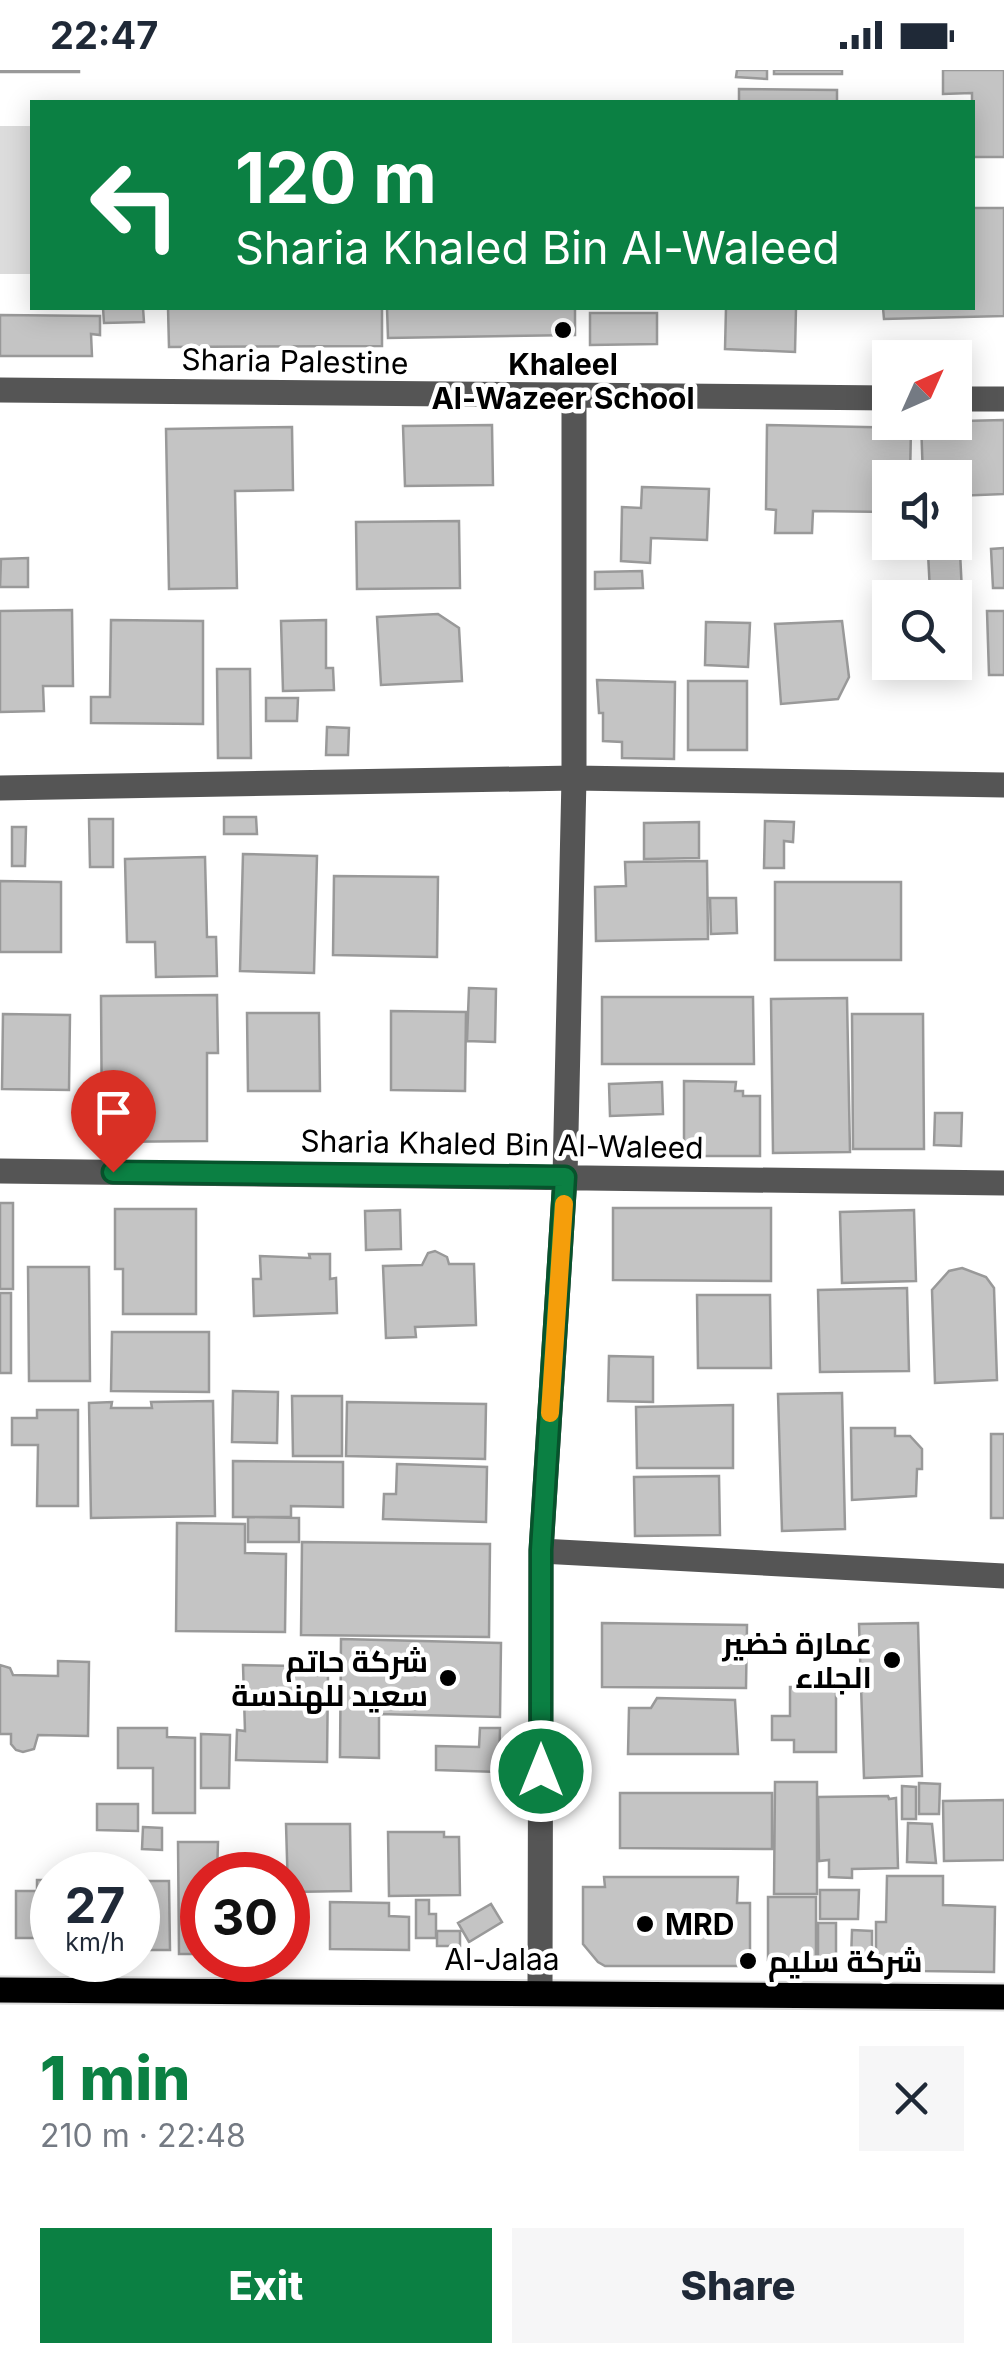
<!DOCTYPE html>
<html lang="en">
<head>
<meta charset="utf-8">
<style>
	body { margin:0; font-family:Inter,Cairo,sans-serif; background:#f6f6f7; color:#1f2937; height:100vh; display:flex; flex-direction:column; font-size:38px; white-space:nowrap }
	* { box-sizing:border-box; margin:0 }
	p { font-size:32px; color:#747a83 }
	.icon { flex:none; width:55px; height:55px; fill:none; stroke:currentColor; stroke-width:2; stroke-linecap:round; stroke-linejoin:round }
	.map { position:relative; height:1943px; overflow:hidden }
	.drawer { display:flex; flex-direction:column; background:#fff; flex:1 }
	.drawer>* { flex:none }
	.top-card { position:absolute; left:30px; top:30px; width:945px; height:210px; border-radius:0px; box-shadow:0 5px 25px #0003; background:#0b8043; color:#fff; overflow:hidden }
	.needle { width:65px; rotate:45deg }
	.tools { position:absolute; left:872px; top:270px; display:grid; gap:20px }
	.tools a { display:grid; place-items:center; width:100px; height:100px; border-radius:0px; background:#fff; box-shadow:0 5px 25px #0003; font-size:50px }
	.speed { position:absolute; left:30px; top:1782px; display:flex; gap:20px; font-size:50px; font-weight:700; text-align:center }
	.speed>* { display:grid; place-content:center; width:130px; height:130px; border-radius:50%; background:#fff; box-shadow:0 5px 25px #0003; line-height:1 }
	.speed small { font-size:25px; font-weight:400 }
	.speed .limit { border:15px solid #d22; background:#fff; color:#111 }
	.pin { position:absolute; display:grid; place-items:center; width:85px; height:85px; color:#fff; margin:-102px -42px; border-radius:50% 50% 50% 0; rotate:-45deg; box-shadow:0 0 10px #0007 }
	.pin .icon { rotate:45deg }
	.me { position:absolute; width:110px; margin:-55px; rotate:0deg; stroke-linejoin:round; filter:drop-shadow(0 0 8px #0008) }
	.turn { display:flex; align-items:center; gap:35px; height:210px; padding:0 40px; font-size:45px }
	.turn .icon { width:130px; height:130px; stroke-width:2.5 }
	.turn b { display:block; font-size:70px; line-height:85px }
	.round { display:grid; place-items:center; flex:none; width:105px; height:105px; border-radius:0px; background:#f6f6f7 }
	.summary { display:flex; align-items:center; justify-content:space-between; height:170px; padding:0 40px }
	h1 { font-size:60px; font-weight:800; line-height:75px; color:#0b8043 }
	.action { display:flex; gap:20px; margin-top:auto; padding:20px 40px }
	.action a { flex:1; height:115px; border-radius:0px; background:#0b8043; color:#fff; font-size:40px; font-weight:800; line-height:115px; text-align:center }
	.action a+a { background:#f6f6f7; color:#1f2937 }
	.status { display:flex; justify-content:space-between; align-items:center; height:70px; padding:0 50px; background:#fff; direction:ltr }
	.status svg { height:28px; fill:currentColor }
	.map>svg:first-child { display:block }
</style>
</head>
<body>
<div class="status"><b>22:47</b><svg viewBox="0 0 49 12"><path d="M0 12V9h3v3zM5 12V6h3v6zM10 12V3h3v9zM15 12V0h3v12zM26 1h20v11H26zM47 4h2v5h-2z"/></svg></div>
<div class="map">
<svg width="1004" height="1943" viewBox="0 0 1004 1943">
	<rect width="100%" height="100%" fill="#fff"/>
	<path fill="#dcdcdc" d="M0 56H32V204H0Z"/>
	<path fill="#c4c4c4" stroke="#999" stroke-width="2.5" d="M0 0H79V2H0Z
		M737 0H767V9L736 7Z
		M774 0H842V4H774Z
		M943 0H1004V87H972V23L943 24Z
		M739 19 837 20V32H739Z
		M972 138H1004V246L884 249 883 238H972Z
		M103 238H143L144 252 104 253Z
		M168 238H382V276L169 277Z
		M387 238H575V265L388 268Z
		M726 238H796L795 282 725 279Z
		M590 243H657V274L590 275Z
		M0 245 100 246V265L91 264 92 286H0Z
		M1004 350V424L955 426V408H923L921 352Z
		M492 355 493 415 405 416 403 356Z
		M767 355 911 358 910 408H890V442L813 441 812 463H775L776 440 766 439Z
		M292 357 293 420 235 421 237 518 169 519 166 359Z
		M642 417 709 419 707 470 651 468 650 493 621 491 622 437 641 438Z
		M459 451 460 518 357 519 356 452Z
		M1004 478V518H993L991 479Z
		M960 482 962 522H930L928 483Z
		M28 488V517H0L1 489Z
		M642 501 643 518 595 519V502Z
		M72 540 73 616H43L44 641 0 642V541Z
		M987 541H1004V605H989Z
		M438 544 459 558 462 611 381 615 377 547Z
		M111 550 203 551V654L91 653V627H110Z
		M326 550V598H333L334 620 283 621 281 551Z
		M842 551 849 607 838 629 781 634 775 554Z
		M706 552 750 553 748 597 705 595Z
		M217 599H250L251 688H218Z
		M597 610 675 612 674 689 622 688V672L603 671V643H599Z
		M688 611H747V680H688Z
		M266 628H298L297 651H266Z
		M327 657 349 658 348 685H326Z
		M224 747H256L257 764H224Z
		M89 749H113V797H90Z
		M765 751 794 752 793 772 784 771V798H764Z
		M699 752V788L644 789V753Z
		M12 757H26L25 796H12Z
		M243 784 317 786 314 903 240 901Z
		M205 787 207 867H216L217 906 156 907 155 872H127L125 789Z
		M707 791 708 869 596 871 595 817 626 816 625 792Z
		M334 806 438 807 437 887 333 885Z
		M0 811 61 812V882H0Z
		M775 812H901V890H775Z
		M710 828H736L737 863 711 864Z
		M469 918 496 919 495 972 467 971Z
		M217 925 218 983H207V1071L102 1072 101 926Z
		M602 927H753L754 994H602Z
		M847 928 850 1082 773 1083 771 929Z
		M391 941 466 942 465 1021 391 1020Z
		M247 943H319L320 1021H248Z
		M3 944 70 945 69 1020 2 1019Z
		M852 944H923L924 1079H853Z
		M684 1011 736 1012 735 1021H743V1026H760V1086H684Z
		M662 1012 663 1044 610 1046 609 1014Z
		M935 1043H962L961 1076 934 1075Z
		M0 1133H13V1219H0Z
		M613 1138H771V1211L613 1210Z
		M115 1139H196V1244H123V1199H115Z
		M400 1140 401 1179 366 1180 365 1141Z
		M914 1140 916 1211 842 1213 840 1142Z
		M435 1181 447 1187 449 1194H474L476 1255 415 1257 416 1267 386 1268 383 1196 422 1195 428 1183Z
		M309 1184H330V1209L336 1208 337 1243 254 1246 253 1209H261L260 1186 310 1188Z
		M28 1197H89L90 1311H29Z
		M962 1198 986 1207 994 1218 997 1310 935 1313 932 1220 949 1201Z
		M907 1218 909 1301 820 1302 818 1220Z
		M0 1223H11V1303H0Z
		M697 1225H770L771 1298H698Z
		M112 1262H209V1322L111 1321Z
		M609 1286 653 1287V1332L608 1331Z
		M233 1321 278 1322 277 1373 232 1372Z
		M842 1323 845 1459 782 1461 778 1324Z
		M292 1326H342V1386H293Z
		M213 1331 215 1446 91 1448 89 1333 112 1332 111 1338H152L151 1332Z
		M347 1332 486 1334 485 1389 346 1386Z
		M733 1335V1398H637L636 1337Z
		M37 1340H78V1436H37L38 1375H12V1348H37Z
		M851 1358H895V1366H910L922 1379V1399H917L916 1426 852 1430Z
		M991 1364H1004V1448H991Z
		M233 1391 343 1392V1437L291 1436V1447H233Z
		M397 1394 487 1397 486 1452 383 1449 384 1424H396Z
		M719 1406 720 1465 635 1466 634 1407Z
		M248 1447 299 1448V1472H248Z
		M177 1453 245 1454V1483L286 1484 285 1562 176 1561Z
		M302 1472 490 1474 489 1567 301 1565Z
		M602 1553 747 1555 746 1618 602 1617Z
		M918 1553 922 1706 864 1708 859 1554Z
		M341 1569 501 1573 500 1647 379 1644V1688L340 1687Z
		M58 1591 89 1592 88 1666 38 1665 34 1679 23 1682 16 1680 11 1674V1664H0V1595L10 1598 13 1605 58 1606Z
		M243 1595 297 1596V1603L328 1604 327 1692 236 1690 237 1660 245 1661Z
		M790 1617 836 1618V1682H794V1670H772V1646H790Z
		M657 1628 735 1630 738 1684H628L629 1638H651Z
		M118 1658H167V1667L195 1668V1743H153V1698H118Z
		M480 1658H500L499 1702 436 1700V1676L479 1677Z
		M201 1664 230 1665 229 1718H201Z
		M775 1712H817V1824H774Z
		M919 1713 940 1714 939 1744H919Z
		M902 1716 916 1717V1749H902Z
		M620 1723H772V1779L620 1778Z
		M888 1726 889 1729 896 1728 898 1798 852 1799V1808L829 1807V1790L819 1791 818 1727Z
		M1004 1730V1790L944 1791 943 1731Z
		M97 1734H138V1761L97 1760Z
		M908 1753 932 1754 936 1793 907 1792Z
		M286 1754H350L351 1821 288 1822Z
		M143 1757 162 1758V1780L142 1779Z
		M388 1762H444V1767H459L460 1825 389 1826Z
		M178 1772H218L217 1805H202V1884H179Z
		M60 1800H103V1805H60Z
		M887 1806H943V1835L995 1837 994 1902 922 1901V1892L876 1891V1852H886Z
		M604 1807H738L737 1833H750V1896H605L598 1892 583 1874V1817H605Z
		M37 1810H52V1854H37Z
		M138 1811H169L170 1880H138Z
		M820 1820H859L858 1849H820Z
		M16 1821H36L35 1868H16Z
		M768 1827H816V1891L768 1890Z
		M416 1830H429V1844H436V1868H416Z
		M330 1832 389 1833V1846L409 1847V1880L330 1879Z
		M491 1834 502 1852 469 1872 458 1853Z
		M288 1846H296L297 1871H288Z
		M818 1853H836V1887H818Z
		M852 1860 872 1861V1890H851Z
		M437 1861H460V1876H437Z"/>
	<g fill="none" stroke-linecap="round" stroke-linejoin="round">
		<g stroke="#dbdbdb" stroke-width="29">
			<path id="major" d="M0 1920 1004 1927"/>
		</g>
		<path stroke="#555" stroke-width="25" d="M0 320 890 328
			M955 329H1004
			M0 718 574 708 1004 715
			M0 1101 1004 1113
			M541 1481 1004 1506
			M540 1922 541 1481 565 1107 574 708V328"/>
		<use href="#major" stroke="#000" stroke-width="25"/>
	</g>
	<g fill="none" stroke-linecap="round" stroke-linejoin="round">
		<g stroke="#07532c" stroke-width="25">
			<path id="route" d="M113 1102 565 1107 541 1480V1701"/>
		</g>
		<use href="#route" stroke="#0b8043" stroke-width="18"/>
		<path stroke="#f59e0b" stroke-width="18" d="M550 1343 564 1134"/>
	</g>
	<g fill="#000" stroke="#fff" stroke-width="4">
		<circle cx="563" cy="260" r="10"/>
		<circle cx="892" cy="1590" r="10"/>
		<circle cx="448" cy="1608" r="10"/>
		<circle cx="645" cy="1854" r="10"/>
		<circle cx="748" cy="1891" r="10"/>
	</g>
	<g text-anchor="middle" dominant-baseline="central" stroke-width="9" stroke-linejoin="round" paint-order="stroke">
		<g font-size="30" fill="#000" stroke="#fff">
			<text transform="translate(295 291) rotate(1)">Sharia Palestine</text>
			<text transform="translate(502 1074) rotate(1)">Sharia Khaled Bin Al-Waleed</text>
			<text x="502" y="1889">Al-Jalaa</text>
		</g>
		<g font-size="30" font-weight="bold" fill="#000" stroke="#fff" text-anchor="end">
			<text x="563" y="294" text-anchor="middle">Khaleel<tspan x="563" dy="34">Al-Wazeer School</tspan></text>
			<text x="872" y="1573">عمارة خضير<tspan x="872" dy="34">الجلاء</tspan></text>
			<text x="428" y="1591">شركة حاتم<tspan x="428" dy="34">سعيد للهندسة</tspan></text>
			<text x="665" y="1854" text-anchor="start">MRD</text>
			<text x="768" y="1891" text-anchor="start">شركة سليم</text>
		</g>
	</g>
</svg>
<div class="tools">
<a><svg class="needle" viewBox="-14 -14 28 28"><path d="M0-13l5 13h-10z" fill="#e53935"/><path d="M0 13l5-13h-10z" fill="#747a83"/></svg></a>
<a><svg class="icon" aria-label="sound" viewBox="0 0 24 24"><path d="M4 9h4l5-4v14l-5-4H4zM17 9q2 3 0 6"/></svg></a>
<a><svg class="icon" aria-label="search" viewBox="0 0 24 24"><circle cx="10" cy="10" r="6"/><path d="M15 15l6 6"/></svg></a>
</div>
<div class="speed"><div>27<small>km/h</small></div><div class="limit">30</div></div>
<div class="pin" style="left:113px;top:1102px;background:#d93025"><svg class="icon" aria-label="arrive" viewBox="0 0 24 24"><path d="M6 21V4h12l-3 4 3 4H6"/></svg></div>
<svg class="me" style="left:541px;top:1701px" viewBox="-20 -20 40 40"><circle r="17" fill="#0b8043" stroke="#fff" stroke-width="3"/><path d="M0-11L8 9 0 5-8 9z" fill="#fff"/></svg>
<div class="top-card">
<div class="turn"><svg class="icon" aria-label="left" viewBox="0 0 24 24"><path d="M17 20v-9H6M10 6l-5 5 5 5"/></svg><div><b>120 m</b>Sharia Khaled Bin Al-Waleed</div></div>
</div>
</div>
<section class="drawer">
<div class="summary"><div><h1>1 min</h1><p>210 m · 22:48</p></div><a class="round"><svg class="icon" aria-label="close" viewBox="0 0 24 24"><path d="M6 6l12 12M18 6L6 18"/></svg></a></div>
<div class="action"><a>Exit</a><a>Share</a></div>
</section>
</body>
</html>
